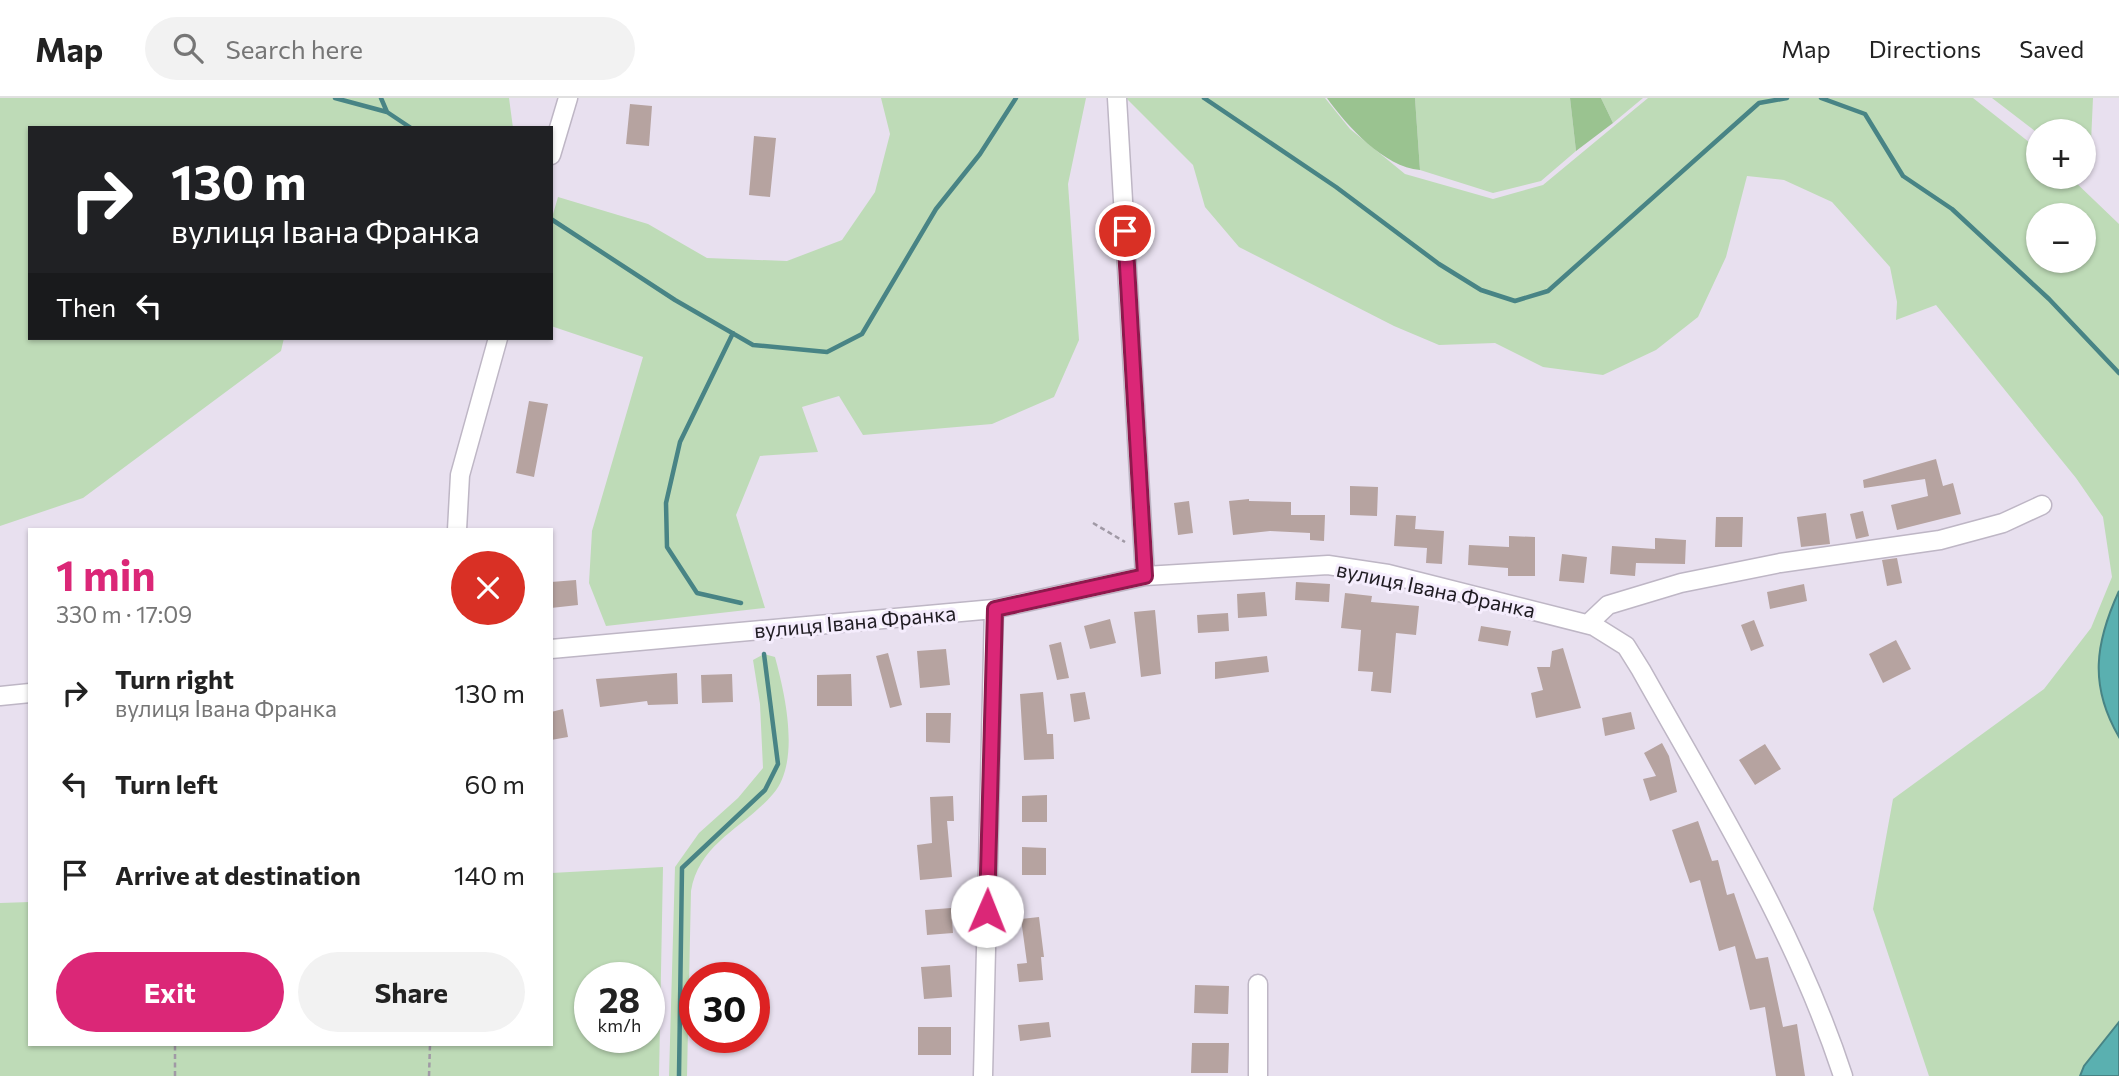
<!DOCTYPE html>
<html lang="en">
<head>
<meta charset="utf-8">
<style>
	body { margin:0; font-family:Commissioner,sans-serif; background:#f2f2f2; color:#222; height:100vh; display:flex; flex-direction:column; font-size:26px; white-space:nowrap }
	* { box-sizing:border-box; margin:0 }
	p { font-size:23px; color:#767676 }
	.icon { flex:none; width:38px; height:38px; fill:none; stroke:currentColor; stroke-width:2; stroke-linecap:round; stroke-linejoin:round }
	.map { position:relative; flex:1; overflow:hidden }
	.panel { position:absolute; left:28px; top:430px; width:525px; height:518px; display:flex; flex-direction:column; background:#fff; border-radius:0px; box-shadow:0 2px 5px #0004 }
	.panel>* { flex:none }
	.hud { position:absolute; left:28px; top:28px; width:525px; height:214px; border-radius:0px; box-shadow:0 2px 5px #0004; background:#202124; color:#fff; overflow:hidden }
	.tools { position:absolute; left:2026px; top:21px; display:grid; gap:14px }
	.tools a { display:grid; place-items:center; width:70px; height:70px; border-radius:50%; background:#fff; box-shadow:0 2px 5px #0004; font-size:35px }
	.speed { position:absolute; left:574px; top:864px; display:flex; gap:14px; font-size:35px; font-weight:700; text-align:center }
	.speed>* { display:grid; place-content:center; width:91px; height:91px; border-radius:50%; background:#fff; box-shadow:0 2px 5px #0004; line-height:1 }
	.speed small { font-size:18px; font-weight:400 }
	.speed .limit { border:10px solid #d22; background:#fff; color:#111 }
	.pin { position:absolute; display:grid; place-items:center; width:60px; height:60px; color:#fff; margin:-30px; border:4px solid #fff; border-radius:50%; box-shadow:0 2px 7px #0007 }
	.me { position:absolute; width:77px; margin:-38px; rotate:1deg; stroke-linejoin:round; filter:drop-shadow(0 0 5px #0008) }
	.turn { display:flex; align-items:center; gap:24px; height:147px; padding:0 28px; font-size:32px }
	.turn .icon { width:91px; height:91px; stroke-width:2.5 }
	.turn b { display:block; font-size:49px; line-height:60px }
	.then { display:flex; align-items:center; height:66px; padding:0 28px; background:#0003; gap:14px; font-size:26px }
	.round { display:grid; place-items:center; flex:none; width:74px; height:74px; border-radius:37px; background:#f2f2f2 }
	.headline { display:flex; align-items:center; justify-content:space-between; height:119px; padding:0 28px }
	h1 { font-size:42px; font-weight:700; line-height:52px; color:#db2777 }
	.primary-button { display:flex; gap:14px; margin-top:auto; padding:14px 28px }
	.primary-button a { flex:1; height:80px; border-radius:42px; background:#db2777; color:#fff; font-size:28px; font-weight:700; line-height:80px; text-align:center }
	.primary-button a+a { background:#f2f2f2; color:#222 }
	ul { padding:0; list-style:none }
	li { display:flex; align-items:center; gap:21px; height:91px; padding:0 28px }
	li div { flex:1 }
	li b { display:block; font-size:26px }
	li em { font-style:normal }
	header { display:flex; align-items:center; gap:42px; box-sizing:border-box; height:98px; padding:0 35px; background:#fff; border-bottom:2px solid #e0e0e0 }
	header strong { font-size:33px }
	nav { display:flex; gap:38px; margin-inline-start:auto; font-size:24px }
	.search { width:490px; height:63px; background:#f2f2f2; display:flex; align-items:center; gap:18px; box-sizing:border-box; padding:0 24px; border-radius:38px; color:#767676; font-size:26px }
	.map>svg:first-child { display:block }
</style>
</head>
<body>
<header>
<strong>Map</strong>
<div class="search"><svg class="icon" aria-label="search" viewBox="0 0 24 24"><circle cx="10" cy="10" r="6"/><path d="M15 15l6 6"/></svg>Search here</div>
<nav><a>Map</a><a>Directions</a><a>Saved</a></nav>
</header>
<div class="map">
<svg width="2119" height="978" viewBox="0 0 2119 978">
	<rect width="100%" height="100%" fill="#e8e0ef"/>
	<path fill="#bedbb7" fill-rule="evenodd" d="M0 0H509L513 30H30V240H284L281 253 83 400 0 428Z
		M881 0H1086L1068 86 1079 242 1054 299 992 326 863 337 839 298 802 309 818 354 760 358 736 417 765 510 606 528 589 485 592 433 643 259 551 228V123L558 99 648 126 707 160 787 163 842 142 875 94 890 36Z
		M1126 0H1325L1350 31 1405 76 1493 101 1543 87 1648 0H1973L2039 52V79H2070L2119 126V978H1929L1873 811 1893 701 2044 591 2091 530 2112 479 2103 419 2076 380 1936 207 1896 222 1897 204 1890 169 1832 104 1784 82 1747 78 1726 159 1698 219 1656 252 1603 277 1543 269 1495 245 1439 247 1394 228 1239 149 1205 109 1193 67ZM2039 117H2084V163H2039Z
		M1415 0H1570L1576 53 1541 83 1493 95 1420 72Z
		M1601 0H1643L1613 25Z
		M1992 0H2093L2091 44 2084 46V33L2039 36Z
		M764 556 775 559C785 596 801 664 773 696 744 730 699 745 691 793L687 978H669L675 769 699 735 738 700 763 670 760 606 753 562Z
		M663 769 659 978H0V805L30 804V947H551V775ZM590 880H649V940H590Z"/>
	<path fill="#9ac390" d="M1327 0H1415L1420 72C1384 69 1347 28 1327 0Z
		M1570 0H1601L1613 25 1576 53Z"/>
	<path fill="#5ab0b0" stroke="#488485" stroke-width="2" d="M2119 493V639C2089 588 2095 545 2119 493Z
		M2119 924V978H2080L2084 968Z"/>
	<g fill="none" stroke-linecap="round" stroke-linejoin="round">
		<path stroke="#488485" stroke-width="4.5" d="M335 0 387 14 411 30
			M381 0 387 14
			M1204 0 1336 89 1439 166 1481 192 1515 203 1548 193 1759 5 1787 0
			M1821 0 1865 16 1903 78 1952 111 2049 201 2119 275
			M551 121 675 202 753 247 827 254 862 236 936 111 980 56 1016 0
			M733 235 680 344 666 405 667 449 697 495 741 505
			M679 978 682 770 765 692 778 666 764 556"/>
	</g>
	<path fill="#b6a3a0" d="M630 6 652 8 649 48 626 46Z
		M754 38 776 40 770 99 749 97Z
		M529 303 548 306 534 379 516 375Z
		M1936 361 1943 388 1953 385 1961 416 1897 432 1891 407 1928 398 1925 381 1864 390 1863 382Z
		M1350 388 1378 389 1377 418 1350 417Z
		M1249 401V403L1291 404V417H1325L1324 443 1310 442V435L1270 433 1233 437 1229 403Z
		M1189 403 1193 435 1178 437 1174 405Z
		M1863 413 1869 438 1856 441 1850 416Z
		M1826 415 1830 446 1801 449 1797 419Z
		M1396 417 1416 418 1415 431 1444 433 1442 466 1426 465 1427 450 1394 448Z
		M1716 419H1743L1742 449H1715Z
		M1509 438 1535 439V478H1508V470L1468 467 1469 447 1509 449Z
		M1655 440 1686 442 1685 466 1636 465 1635 478 1610 476 1612 448 1655 451Z
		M1562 456 1587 459 1584 485 1559 483Z
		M1897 460 1902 485 1887 488 1882 462Z
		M576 482 578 507 551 510V484Z
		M1296 484 1330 486 1329 504 1295 502Z
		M1804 486 1807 503 1770 511 1767 494Z
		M1265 494 1267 518 1238 520 1237 496Z
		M1345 495 1372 498 1371 504 1419 508 1416 537 1396 535 1391 595 1371 593 1373 574 1358 573 1361 532 1341 530Z
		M1155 512 1161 576 1141 579 1134 514Z
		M1228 515 1229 533 1198 535 1197 517Z
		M1110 521 1116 545 1090 551 1084 528Z
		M1754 522 1764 548 1751 553 1741 527Z
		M1481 528 1511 533 1508 548 1478 543Z
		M1896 542 1911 571 1883 585 1869 556Z
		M1061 544 1069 580 1057 582 1049 547Z
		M1563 550 1581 610 1536 620 1531 595 1543 592 1537 569H1550L1552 553Z
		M946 551 950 587 920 590 917 553Z
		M888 555 902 607 890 610 876 558Z
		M1267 558 1269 574 1215 581V564Z
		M677 575 678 606 648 607 647 603 600 609 596 581Z
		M732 576 733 604 702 605 701 577Z
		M851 576 852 608H817V577Z
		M1043 594 1047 636H1053L1054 661 1024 662 1020 596Z
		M1085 594 1090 621 1074 624 1070 596Z
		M563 611 568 639 551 642V614Z
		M1631 614 1635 631 1605 638 1602 620Z
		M926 615H951L950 645 926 644Z
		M1662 645 1669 658 1677 694 1650 703 1643 681 1656 678 1644 655Z
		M1765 646 1781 671 1755 687 1739 662Z
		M1047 697V724H1022V698Z
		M953 698 954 723H947L952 779 920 782 917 747 932 745 930 699Z
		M1698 723 1712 763 1718 762 1727 797 1734 795 1756 861 1768 859 1783 929 1797 926 1805 978H1776L1765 909 1750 912 1735 848 1719 853 1700 782 1690 785 1672 732Z
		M1022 749 1046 750V777H1022Z
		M951 810 953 835 927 837 925 812Z
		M1039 819 1044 859H1041L1043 882 1019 884 1017 866 1027 865 1021 821Z
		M950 867 952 899 924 901 921 869Z
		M1195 887 1229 888 1228 916 1194 915Z
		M1049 924 1051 939 1020 943 1018 927Z
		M918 929H951V957H918Z
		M1192 945H1229L1228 975H1191Z"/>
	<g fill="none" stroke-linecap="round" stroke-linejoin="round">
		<g stroke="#beb6c5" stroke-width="21">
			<path id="minor" d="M1117 0 1145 478
				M551 57 568 0
				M457 432 460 377 498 240
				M1588 526 1608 507 1681 485 1780 465 1940 442 2003 425 2042 407
				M551 551 994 511 1145 478 1328 467 1388 476 1594 528 1626 548 1641 572C1715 704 1796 834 1843 978
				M0 598 30 595
				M1258 886V978
				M983 978 994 511"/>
		</g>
		<path stroke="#a099a5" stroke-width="2.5" stroke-dasharray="5 3.5" stroke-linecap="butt" d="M1093 425 1125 444
			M175 978V947
			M429 978 430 947"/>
		<use href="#minor" stroke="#fff" stroke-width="18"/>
	</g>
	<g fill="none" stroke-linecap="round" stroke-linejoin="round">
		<g stroke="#8e194d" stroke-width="18">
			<path id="route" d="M987 813 995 511 1145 478 1125 133"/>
		</g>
		<use href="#route" stroke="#db2777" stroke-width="12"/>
	</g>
	<g text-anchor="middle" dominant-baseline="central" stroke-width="6" stroke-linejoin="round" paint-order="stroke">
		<g font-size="21" fill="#1f1c22" stroke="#f5edfd">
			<text transform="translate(1436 491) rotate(12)">вулиця Івана Франка</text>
			<text transform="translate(855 523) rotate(-5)">вулиця Івана Франка</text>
		</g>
	</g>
</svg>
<div class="tools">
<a>+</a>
<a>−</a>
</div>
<div class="speed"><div>28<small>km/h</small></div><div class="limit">30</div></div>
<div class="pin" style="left:1125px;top:133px;background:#d93025"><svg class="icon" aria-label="arrive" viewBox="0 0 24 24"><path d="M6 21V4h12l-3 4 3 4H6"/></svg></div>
<svg class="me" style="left:987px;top:813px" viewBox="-20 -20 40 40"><circle r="19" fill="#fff"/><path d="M0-13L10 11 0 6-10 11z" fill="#db2777"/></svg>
<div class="hud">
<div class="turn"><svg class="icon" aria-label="right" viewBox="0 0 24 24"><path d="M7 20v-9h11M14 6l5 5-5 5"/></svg><div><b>130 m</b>вулиця Івана Франка</div></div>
<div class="then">Then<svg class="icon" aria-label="left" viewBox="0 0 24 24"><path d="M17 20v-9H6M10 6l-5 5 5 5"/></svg></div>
</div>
<section class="panel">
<div class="headline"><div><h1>1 min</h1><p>330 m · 17:09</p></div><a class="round" style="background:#d93025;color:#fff"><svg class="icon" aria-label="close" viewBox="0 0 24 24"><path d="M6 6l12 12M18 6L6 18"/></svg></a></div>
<ul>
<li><svg class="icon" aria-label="right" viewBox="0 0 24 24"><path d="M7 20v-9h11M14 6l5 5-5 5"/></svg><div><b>Turn right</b><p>вулиця Івана Франка</p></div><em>130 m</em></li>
<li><svg class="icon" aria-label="left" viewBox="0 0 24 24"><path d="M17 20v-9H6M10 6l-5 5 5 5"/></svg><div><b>Turn left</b></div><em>60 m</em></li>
<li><svg class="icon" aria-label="arrive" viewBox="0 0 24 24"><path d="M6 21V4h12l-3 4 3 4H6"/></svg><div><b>Arrive at destination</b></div><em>140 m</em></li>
</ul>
<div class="primary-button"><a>Exit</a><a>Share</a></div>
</section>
</div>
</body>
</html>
